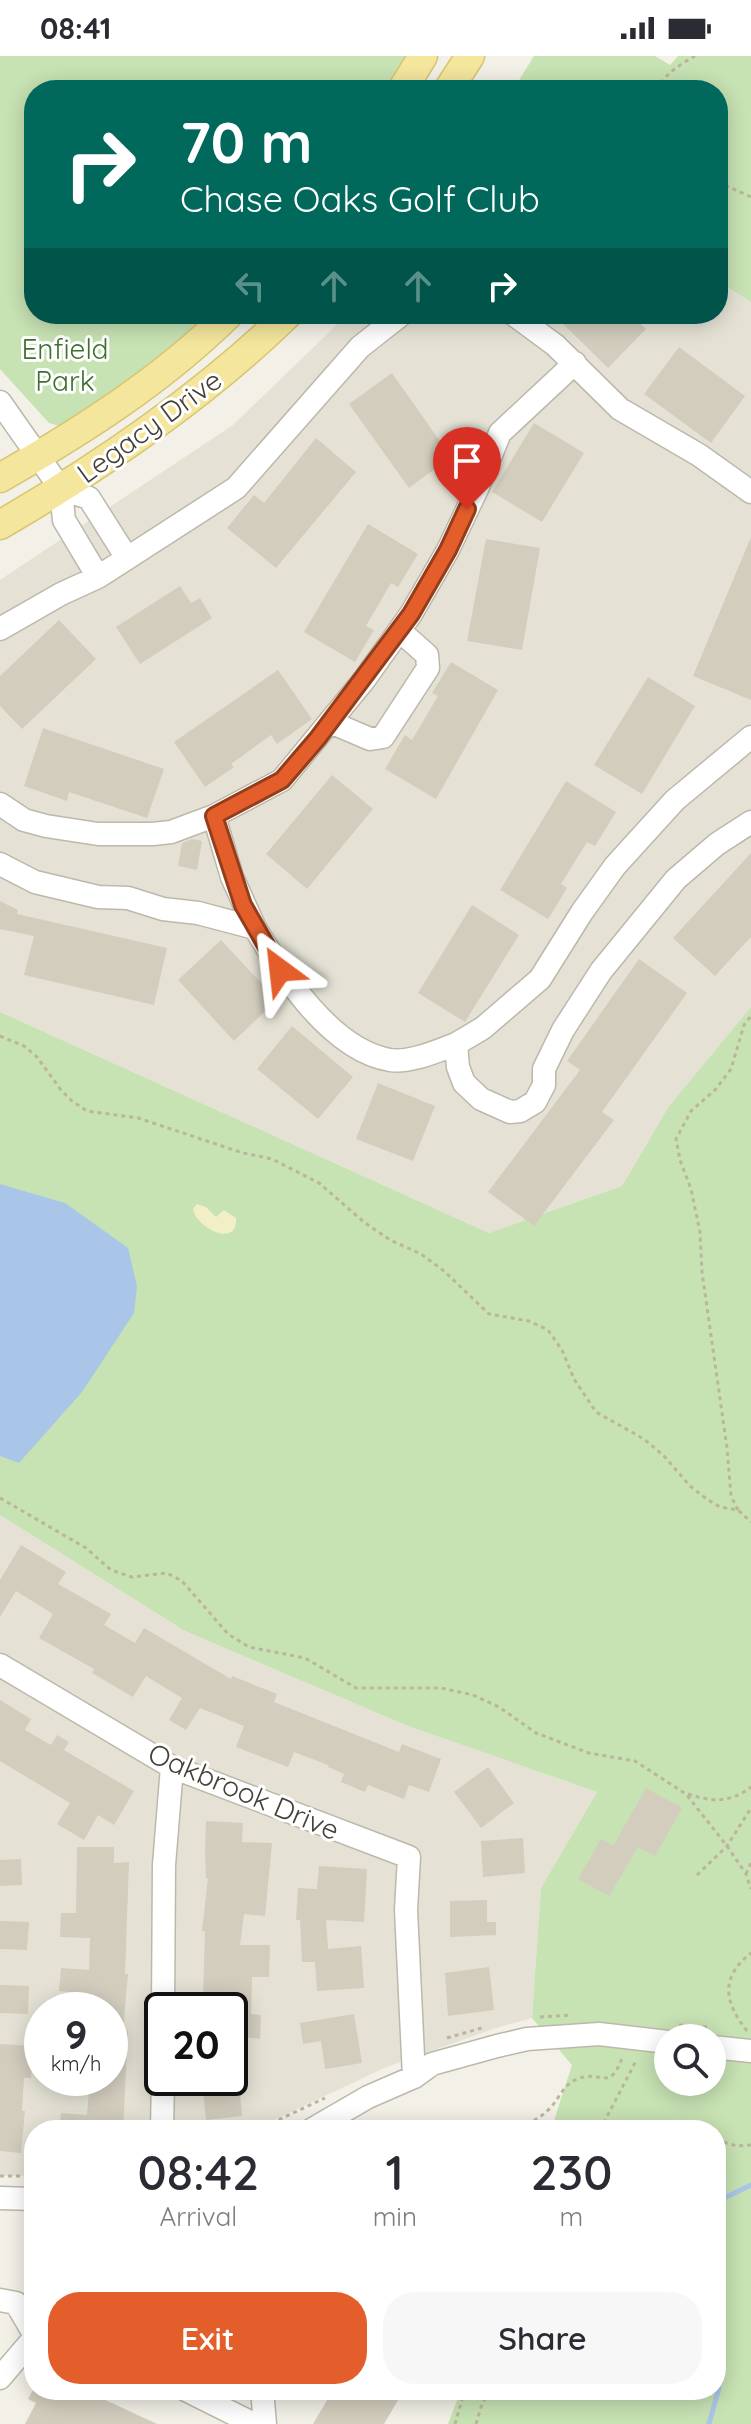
<!DOCTYPE html>
<html lang="en">
<head>
<meta charset="utf-8">
<style>
	body { margin:0; font-family:Quicksand,sans-serif; background:#f7f7f7; color:#2b2b33; height:100vh; display:flex; flex-direction:column; font-size:30px; white-space:nowrap }
	* { box-sizing:border-box; margin:0 }
	p { font-size:26px; color:#7c7c81 }
	.icon { flex:none; width:44px; height:44px; fill:none; stroke:currentColor; stroke-width:2; stroke-linecap:round; stroke-linejoin:round }
	.map { position:relative; flex:1; overflow:hidden }
	.side { position:absolute; left:24px; top:2064px; width:702px; height:280px; display:flex; flex-direction:column; background:#fff; border-radius:32px; box-shadow:0 4px 20px #0003 }
	.side>* { flex:none }
	.hud { position:absolute; left:24px; top:24px; width:704px; height:244px; border-radius:32px; box-shadow:0 4px 20px #0003; background:#00695c; color:#fff; overflow:hidden }
	.tools { position:absolute; left:654px; top:1968px; display:grid; gap:16px }
	.tools a { display:grid; place-items:center; width:72px; height:72px; border-radius:50%; background:#fff; box-shadow:0 4px 20px #0003; font-size:40px }
	.speed { position:absolute; left:24px; top:1936px; display:flex; gap:16px; font-size:40px; font-weight:700; text-align:center }
	.speed>* { display:grid; place-content:center; width:104px; height:104px; border-radius:50%; background:#fff; box-shadow:0 4px 20px #0003; line-height:1 }
	.speed small { font-size:20px; font-weight:400 }
	.speed .limit { border:4px solid #111; border-radius:12px; background:#fff; color:#111 }
	.pin { position:absolute; display:grid; place-items:center; width:68px; height:68px; color:#fff; margin:-82px -34px; border-radius:50% 50% 50% 0; rotate:-45deg; box-shadow:0 0 8px #0007 }
	.pin .icon { rotate:45deg }
	.me { position:absolute; width:88px; margin:-44px; rotate:330deg; stroke-linejoin:round; filter:drop-shadow(0 0 6px #0008) }
	.turn { display:flex; align-items:center; gap:28px; height:168px; padding:0 24px; font-size:36px }
	.turn .icon { width:104px; height:104px; stroke-width:2.5 }
	.turn b { display:block; font-size:56px; line-height:68px }
	.lanes { display:flex; align-items:center; height:76px; padding:0 24px; background:#0003; justify-content:center; gap:40px; direction:ltr }
	.lanes .off { opacity:.35 }
	.eta { display:flex; justify-content:space-evenly; align-items:center; height:136px; text-align:center }
	.eta b { font-size:48px; font-weight:600; line-height:56px }
	.button { display:flex; gap:16px; margin-top:auto; padding:16px 24px }
	.button a { flex:1; height:92px; border-radius:32px; background:#e45e2b; color:#fff; font-size:32px; font-weight:600; line-height:92px; text-align:center }
	.button a+a { background:#f7f7f7; color:#2b2b33 }
	.status { display:flex; justify-content:space-between; align-items:center; height:56px; padding:0 40px; background:#fff; direction:ltr }
	.status svg { height:22px; fill:currentColor }
	.map>svg:first-child { display:block }
</style>
</head>
<body>
<div class="status"><b>08:41</b><svg viewBox="0 0 49 12"><path d="M0 12V9h3v3zM5 12V6h3v6zM10 12V3h3v9zM15 12V0h3v12zM26 1h20v11H26zM47 4h2v5h-2z"/></svg></div>
<div class="map">
<svg width="751" height="2368" viewBox="0 0 751 2368">
	<rect width="100%" height="100%" fill="#f2f0e7"/>
	<path fill="#e5e2d5" fill-rule="evenodd" d="M718 225 751 246V951L669 1050 622 1130 489 1177 0 956V524L233 369 348 258H718Z
		M0 1459 185 1575 408 1670 597 1736 541 1832 532 1962 496 1972 384 2012 253 2074H34V2120H0ZM42 1954H110V2022H42ZM162 1954H230V2022H162Z"/>
	<path fill="#c7e2b3" fill-rule="evenodd" d="M0 0H413L392 34H34V258H211L139 319 60 370 49 367 0 313Z
		M534 0H655L670 9 678 0H751V246L718 225V34H513Z
		M751 951V2368H448L461 2334H716V2074H551L572 2009 532 1962 541 1832 597 1736 408 1670 185 1575 0 1459V956L489 1177 622 1130 669 1050ZM668 1982H712V2026H668Z"/>
	<path fill="#f2efc6" d="M197 1148 206 1151 216 1161 224 1154 236 1162C238 1193 196 1172 193 1153Z"/>
	<path fill="#a9c6e9" d="M0 1128 65 1147 128 1192 137 1230 134 1257 82 1336 19 1407 0 1400Z"/>
	<g fill="none" stroke-linecap="round" stroke-linejoin="round">
		<path stroke="#a9c6e9" stroke-width="5" d="M716 2146 751 2129
			M709 2368 719 2332 716 2305"/>
	</g>
	<path fill="#d2cdbd" d="M553 258H630L646 273 608 312Z
		M679 291 745 340 711 387 644 338Z
		M392 317 451 401 409 432 349 348Z
		M534 367 584 397 542 466 492 436Z
		M316 382 356 416 276 512 227 472 254 439 264 447Z
		M368 468 418 498 398 531 391 527 366 570 374 574 355 606 304 576Z
		M751 481V644L693 620Z
		M486 483 540 492 522 594 467 585Z
		M180 530 191 547 200 542 212 562 140 608 116 571Z
		M59 564 96 603 22 673 0 650V620Z
		M451 606 498 634 436 743 385 713 405 679 412 684 438 640 432 637Z
		M278 614 312 663 277 688 271 679 231 708 234 711 205 731 174 686Z
		M648 621 695 650 642 738 594 709Z
		M43 672 164 713 147 762 69 736 67 745 24 730Z
		M332 719 373 753 307 833 266 798Z
		M566 725 616 756 595 790 587 786 561 828 567 832 548 863 500 834Z
		M192 783 202 785 197 814 178 810 182 787Z
		M751 797V881L715 920 673 882Z
		M0 845 18 854 17 858 167 892 154 949 24 919 34 880 0 873Z
		M472 849 519 879 465 966 418 937Z
		M221 884 277 944 234 985 178 924Z
		M639 903 687 937 602 1056 614 1064 534 1170 488 1136 580 1014 567 1005Z
		M292 970 353 1021 318 1063 257 1013Z
		M378 1027 435 1050 413 1105 356 1083Z
		M21 1489 66 1516 58 1528 111 1558 104 1569 135 1587 144 1572 231 1623 232 1620 277 1638 274 1646 399 1696 402 1688 441 1703 429 1736 409 1729 404 1743 368 1729 365 1736 341 1726 344 1718 328 1711V1709L294 1696 288 1711 236 1691 244 1670 200 1652 186 1674 169 1664 182 1642 146 1620 133 1641 92 1617 94 1613 39 1582 53 1558 16 1535 0 1561V1524Z
		M0 1644 31 1663 25 1674 51 1689 57 1679 69 1686 64 1694 134 1735 114 1769 98 1759 84 1784 57 1768 70 1747 0 1705Z
		M488 1711 514 1747 481 1772 454 1736Z
		M646 1732 682 1752 655 1800 638 1791 609 1840 578 1823 601 1783 613 1790Z
		M206 1765 243 1767 242 1786 272 1787 265 1860 244 1858 240 1889H270L269 1921H252L251 1958 261 1959 260 1983 244 1981 239 2027 242 2060 206 2064 202 2024 230 2022V1940L203 1939 205 1875H202L208 1822H206L205 1795Z
		M523 1782 525 1817 483 1821 481 1785Z
		M77 1791H114V1807L129 1806 125 1918H128L123 1975H128L123 2074H59L61 2057 87 2059 90 2022H110V1954H79L81 1937 59 1935 61 1912 89 1914 90 1882 60 1881 61 1857H76Z
		M21 1803 22 1829 0 1830V1804Z
		M319 1810 367 1813 364 1866 326 1864 328 1893 361 1890 364 1932 317 1935 315 1906H302L300 1864H296L298 1832 317 1833Z
		M487 1844V1866H496V1879L450 1881V1845Z
		M0 1865 29 1866 27 1894 0 1893Z
		M489 1911 494 1954 448 1960 445 1917Z
		M0 1929 29 1930 28 1958 0 1957Z
		M354 1958 362 2007 325 2013 321 1985 303 1988 300 1967Z
		M0 1988 33 1990 31 2022H24L22 2055H25L21 2097 0 2095Z
		M33 2334H84L157 2368H25L36 2347 28 2343Z
		M333 2334H404L384 2368H313Z"/>
	<g fill="none" stroke-linecap="round" stroke-linejoin="round">
		<g stroke="#bcb8aa" stroke-width="25">
			<path id="minor" d="M513 258 555 289 620 353 699 399 751 436
				M0 346 61 433 64 464 98 521
				M61 433 89 442 127 502
				M0 573 61 538 98 521 236 432 360 291 402 258
				M330 666 370 683 383 681 428 612 427 599 400 575
				M751 681 675 744 615 810 582 856 540 923 483 972 456 988 458 1011 464 1027 481 1043 510 1056 520 1055 535 1046 544 1029V1013L563 974 601 915 676 823 717 788 751 766
				M0 748 24 764 46 770 98 778H153L171 776 214 760 282 724 364 624 411 558 448 494 477 433 500 377 575 307
				M214 760 232 821 255 872
				M0 808 35 826 98 841 128 842 163 853 198 857 255 872C283 919 331 994 390 1004 411 1007 437 995 456 988
				M0 1609 172 1711 409 1801 406 1854 414 2021
				M163 1954 164 1809 172 1711
				M712 1991 751 1995
				M162 2074 163 2022
				M311 2074 368 2041 414 2021 432 2008 497 1990 527 1983 599 1978 668 1986
				M0 2142 34 2143
				M0 2244 16 2247 34 2278
				M0 2322 34 2282
				M186 2334 254 2368
				M262 2334 265 2368"/>
		</g>
		<g stroke="#d7c56f" stroke-width="31">
			<path id="major" d="M402 34 423 0
				M448 34 470 0
				M0 422C82 375 161 325 229 258
				M0 469C103 409 203 341 288 258"/>
		</g>
		<path stroke="#bcb59d" stroke-width="3" stroke-dasharray="4 4" stroke-linecap="butt" d="M657 34C664 18 681 8 695 0
			M718 126 751 141
			M0 980 24 990 37 1001 61 1034 72 1045 87 1055 138 1062 243 1097 272 1103 319 1127 365 1167 390 1184 421 1198 444 1215 489 1258 529 1265 548 1274 562 1294 574 1323 596 1356 644 1383 664 1400 690 1430 708 1444 720 1451 738 1454 751 1466
			M0 1442 86 1492 111 1514 132 1521 167 1517 182 1525 228 1578 249 1591 305 1602 356 1632H441L473 1639 499 1651 536 1677 589 1697 635 1705 686 1738 727 1790 746 1818 751 1833
			M738 1454 731 1440 727 1392 702 1216 700 1176 691 1133 680 1104 676 1083 691 1055 715 1034 731 1013 744 969 751 960
			M688 1738C711 1746 731 1747 751 1731
			M746 1818 751 1807
			M697 1819 727 1790 751 1752
			M540 1961 572 1959
			M679 1969 707 1971
			M747 1975C725 1947 719 1922 751 1897
			M447 1982 485 1971
			M602 2071 635 2068 678 2070 689 2074
			M257 2074 325 2042
			M521 2074C529 2066 539 2063 547 2055 558 2046 562 2029 577 2023 602 2013 609 2037 622 2002
			M600 2074 637 2003
			M716 2084 737 2090 751 2089
			M0 2120H34
			M455 2368 465 2334
			M476 2368 482 2348 490 2334"/>
		<use href="#minor" stroke="#fff" stroke-width="22"/>
		<use href="#major" stroke="#f4e69d" stroke-width="28"/>
	</g>
	<g fill="none" stroke-linecap="round" stroke-linejoin="round">
		<g stroke="#943d1c" stroke-width="20">
			<path id="route" d="M280 914 243 849 214 760 282 724 318 682 411 558 448 494 467 453"/>
		</g>
		<use href="#route" stroke="#e45e2b" stroke-width="14"/>
	</g>
	<g text-anchor="middle" dominant-baseline="central" stroke-width="6" stroke-linejoin="round" paint-order="stroke">
		<g font-size="28" fill="#407030" stroke="#fff">
			<text x="65" y="292">Enfield<tspan x="65" dy="32">Park</tspan></text>
		</g>
		<g font-size="28" fill="#444037" stroke="#fff">
			<text transform="translate(149 370) rotate(-36)">Legacy Drive</text>
			<text transform="translate(244 1735) rotate(23)">Oakbrook Drive</text>
		</g>
	</g>
</svg>
<div class="tools">
<a><svg class="icon" aria-label="search" viewBox="0 0 24 24"><circle cx="10" cy="10" r="6"/><path d="M15 15l6 6"/></svg></a>
</div>
<div class="speed"><div>9<small>km/h</small></div><div class="limit">20</div></div>
<div class="pin" style="left:467px;top:453px;background:#d93025"><svg class="icon" aria-label="arrive" viewBox="0 0 24 24"><path d="M6 21V4h12l-3 4 3 4H6"/></svg></div>
<svg class="me" style="left:280px;top:914px" viewBox="-20 -20 40 40"><path d="M0-17L14 15 0 8-14 15z" fill="#e45e2b" stroke="#fff" stroke-width="4"/></svg>
<div class="hud">
<div class="turn"><svg class="icon" aria-label="right" viewBox="0 0 24 24"><path d="M7 20v-9h11M14 6l5 5-5 5"/></svg><div><b>70 m</b>Chase Oaks Golf Club</div></div>
<div class="lanes"><svg class="icon off" aria-label="left" viewBox="0 0 24 24"><path d="M17 20v-9H6M10 6l-5 5 5 5"/></svg><svg class="icon off" aria-label="ahead" viewBox="0 0 24 24"><path d="M12 20V5M6 11l6-6 6 6"/></svg><svg class="icon off" aria-label="ahead" viewBox="0 0 24 24"><path d="M12 20V5M6 11l6-6 6 6"/></svg><svg class="icon" aria-label="right" viewBox="0 0 24 24"><path d="M7 20v-9h11M14 6l5 5-5 5"/></svg></div>
</div>
<section class="side">
<div class="eta">
<div><b>08:42</b><p>Arrival</p></div>
<div><b>1</b><p>min</p></div>
<div><b>230</b><p>m</p></div>
</div>
<div class="button"><a>Exit</a><a>Share</a></div>
</section>
</div>
</body>
</html>
